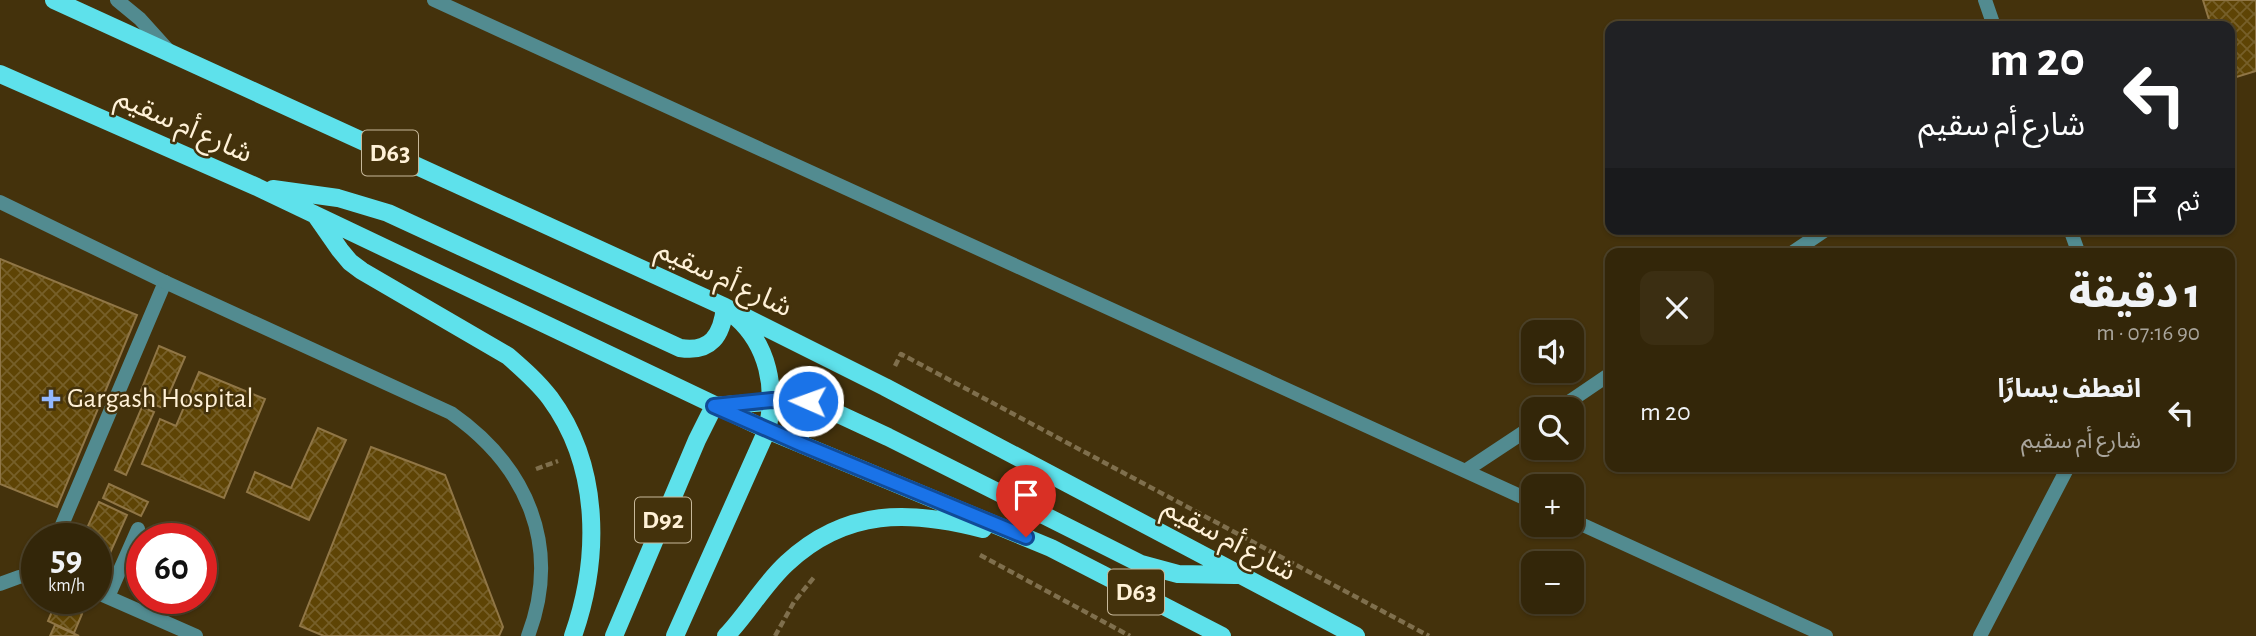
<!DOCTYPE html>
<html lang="ar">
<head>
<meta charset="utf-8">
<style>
	body { margin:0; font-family:"Alegreya Sans","Noto Sans Arabic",sans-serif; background:#3b2e12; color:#f1f3f6; direction:rtl; height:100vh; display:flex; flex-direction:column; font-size:26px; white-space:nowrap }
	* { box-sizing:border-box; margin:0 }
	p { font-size:23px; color:#a9a59c }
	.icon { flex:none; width:38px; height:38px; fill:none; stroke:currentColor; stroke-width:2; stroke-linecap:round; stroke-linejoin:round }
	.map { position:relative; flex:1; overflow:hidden; direction:ltr }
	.drawer { position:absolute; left:1605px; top:248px; width:630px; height:224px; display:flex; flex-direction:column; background:#332609; border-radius:14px; box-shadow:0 2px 5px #0004,0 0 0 2px #4e432a; direction:rtl }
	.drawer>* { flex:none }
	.guide { position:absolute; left:1605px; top:21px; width:630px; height:214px; border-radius:14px; box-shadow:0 2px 5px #0004,0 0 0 2px #4e432a; direction:rtl; background:#202124; color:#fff; overflow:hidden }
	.buttons { position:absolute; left:1521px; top:320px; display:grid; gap:14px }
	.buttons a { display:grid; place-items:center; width:63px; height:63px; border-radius:14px; background:#332609; box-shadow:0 2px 5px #0004,0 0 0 2px #4e432a; font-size:35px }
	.speed { position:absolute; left:21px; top:523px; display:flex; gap:14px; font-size:35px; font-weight:700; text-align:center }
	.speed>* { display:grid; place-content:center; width:91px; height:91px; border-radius:50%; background:#332609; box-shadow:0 2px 5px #0004,0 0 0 2px #4e432a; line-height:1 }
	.speed small { font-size:18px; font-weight:400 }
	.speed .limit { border:10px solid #d22; background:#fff; color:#111 }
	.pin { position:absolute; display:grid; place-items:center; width:60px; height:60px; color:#fff; margin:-72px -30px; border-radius:50% 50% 50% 0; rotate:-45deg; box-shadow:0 0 7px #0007 }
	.pin .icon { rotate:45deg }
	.me { position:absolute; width:77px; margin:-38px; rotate:272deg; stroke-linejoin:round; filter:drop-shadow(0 0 5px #0008) }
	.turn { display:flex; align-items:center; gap:24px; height:147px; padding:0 35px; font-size:32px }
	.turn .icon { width:91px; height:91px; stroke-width:2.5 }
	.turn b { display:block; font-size:49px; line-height:60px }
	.then { display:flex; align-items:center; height:66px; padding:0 35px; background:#0003; gap:14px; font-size:26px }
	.round { display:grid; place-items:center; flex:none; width:74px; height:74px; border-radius:14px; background:#3b2e12 }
	.overview { display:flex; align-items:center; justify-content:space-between; height:119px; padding:0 35px }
	h1 { font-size:42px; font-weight:800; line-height:52px }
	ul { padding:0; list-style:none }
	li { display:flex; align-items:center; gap:21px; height:91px; padding:0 35px }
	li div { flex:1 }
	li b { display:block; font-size:26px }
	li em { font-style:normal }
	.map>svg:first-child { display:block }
</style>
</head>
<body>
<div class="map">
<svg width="2256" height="636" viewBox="0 0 2256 636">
	<defs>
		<pattern id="building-cross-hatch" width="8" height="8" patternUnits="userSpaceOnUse" patternTransform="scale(1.75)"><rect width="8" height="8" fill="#5e4405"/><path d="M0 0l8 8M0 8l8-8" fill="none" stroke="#765f29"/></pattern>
	</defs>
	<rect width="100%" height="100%" fill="#44320c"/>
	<path fill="url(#building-cross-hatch)" stroke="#907646" stroke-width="2" d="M2203 0H2256V71L2230 79V26H2211Z
		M0 259 137 315 57 507 0 484Z
		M159 346 185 357 163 408 138 398Z
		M199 372 265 399 224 498 142 464 160 419 176 426Z
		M142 407 154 412 126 475 115 470Z
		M318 428 346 440 309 520 247 492 255 472 291 488Z
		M371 447 445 475 503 627 499 636H324L300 626Z
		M109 484 148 502 141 516 103 498Z
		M99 502 127 515 106 562 96 558V539H82Z
		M56 602 82 614 74 633 48 621Z
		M55 625 79 636H50Z"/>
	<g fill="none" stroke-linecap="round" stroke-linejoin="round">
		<path stroke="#7f6f4d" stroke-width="4.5" stroke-dasharray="7 3.5" stroke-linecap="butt" d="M895 366 901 354 1429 636
			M536 469 558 461
			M980 555 1130 636
			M775 636 794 602 815 576"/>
		<path stroke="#528b90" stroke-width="14" d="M117 0 140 19 168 50
			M434 0 1533 502
			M1985 0 1994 26
			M2070 229 2079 254
			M1790 254 1827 229
			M1557 410 1610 374
			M1465 471 1533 426
			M1572 520 1826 636
			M56 539 165 282
			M0 584 19 577 37 573
			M96 592 196 636
			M108 597 138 529
			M1980 636 2068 467"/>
		<path stroke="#528b90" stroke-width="14" d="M0 202 165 282 451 413C527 466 562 546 528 636"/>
		<path stroke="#5ee1eb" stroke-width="18" d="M54 0 725 307 885 387 1356 636
			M0 74 257 187 767 430 1051 548 1222 636
			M273 189 338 198 388 213 680 348C711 353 722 335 725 307
			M317 217 340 250 350 262 362 271 508 356C523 369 538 382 550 398 601 467 600 559 573 636
			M714 406 791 400 817 404 888 437 1141 564 1178 574 1235 575
			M803 445C791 428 800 412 817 404
			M614 636 697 440 714 406
			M675 636 767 430C777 389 768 345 736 317
			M726 636C748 613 764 584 787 563 846 508 910 510 983 529"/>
	</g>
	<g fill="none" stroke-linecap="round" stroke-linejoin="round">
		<g stroke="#114b97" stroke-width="18">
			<path id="route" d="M808 401 772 400 714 406 803 445 1026 537"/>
		</g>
		<use href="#route" stroke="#1a73e8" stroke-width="12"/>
	</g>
	<path fill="#92b7fd" stroke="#44320c" stroke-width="2.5" d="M47.5 388.5h7v7h7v7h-7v7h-7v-7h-7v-7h7z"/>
	<g text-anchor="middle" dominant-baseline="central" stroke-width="5" stroke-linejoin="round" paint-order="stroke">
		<g fill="#44320c" stroke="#c7b89a" stroke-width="2">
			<rect x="362" y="130.5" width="56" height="45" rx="5"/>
			<rect x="635" y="497.5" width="56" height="45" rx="5"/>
			<rect x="1108" y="569.5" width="56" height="45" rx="5"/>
		</g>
		<g font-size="26" font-weight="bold" fill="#fff1d7">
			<text x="390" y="153">D63</text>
			<text x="663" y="520">D92</text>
			<text x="1136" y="592">D63</text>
		</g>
		<g font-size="28" fill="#fff1d7" stroke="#44320c">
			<text transform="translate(184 126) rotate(24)">شارع أم سقيم</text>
			<text transform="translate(724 279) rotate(25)">شارع أم سقيم</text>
			<text transform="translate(1229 540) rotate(28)">شارع أم سقيم</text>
		</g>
		<g font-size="28" fill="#fff1d7" stroke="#44320c" text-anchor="start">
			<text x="67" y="399">Gargash Hospital</text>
		</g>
	</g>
</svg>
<div class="buttons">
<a><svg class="icon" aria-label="sound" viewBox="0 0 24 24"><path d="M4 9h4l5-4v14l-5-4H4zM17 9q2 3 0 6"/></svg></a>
<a><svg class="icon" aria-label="search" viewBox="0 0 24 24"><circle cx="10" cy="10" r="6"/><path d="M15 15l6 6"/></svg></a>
<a>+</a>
<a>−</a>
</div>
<div class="speed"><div>59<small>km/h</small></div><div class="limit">60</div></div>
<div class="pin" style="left:1026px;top:537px;background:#d93025"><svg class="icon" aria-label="arrive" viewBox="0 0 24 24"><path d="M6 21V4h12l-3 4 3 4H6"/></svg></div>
<svg class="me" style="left:808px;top:401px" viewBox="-20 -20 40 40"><circle r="17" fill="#1a73e8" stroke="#fff" stroke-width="3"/><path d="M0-11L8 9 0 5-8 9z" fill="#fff"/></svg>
<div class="guide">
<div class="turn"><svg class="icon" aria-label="left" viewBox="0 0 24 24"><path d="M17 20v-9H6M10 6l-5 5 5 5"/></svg><div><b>20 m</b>شارع أم سقيم</div></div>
<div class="then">ثم<svg class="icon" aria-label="arrive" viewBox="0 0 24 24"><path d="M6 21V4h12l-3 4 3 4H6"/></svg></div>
</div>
<section class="drawer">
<div class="overview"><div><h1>1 دقيقة</h1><p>90 m · 07:16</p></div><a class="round"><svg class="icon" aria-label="close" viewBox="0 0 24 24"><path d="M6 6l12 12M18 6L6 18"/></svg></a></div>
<ul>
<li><svg class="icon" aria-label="left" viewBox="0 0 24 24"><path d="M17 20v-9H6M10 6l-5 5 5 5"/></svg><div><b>انعطف يسارًا</b><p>شارع أم سقيم</p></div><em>20 m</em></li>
</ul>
</section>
</div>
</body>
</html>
